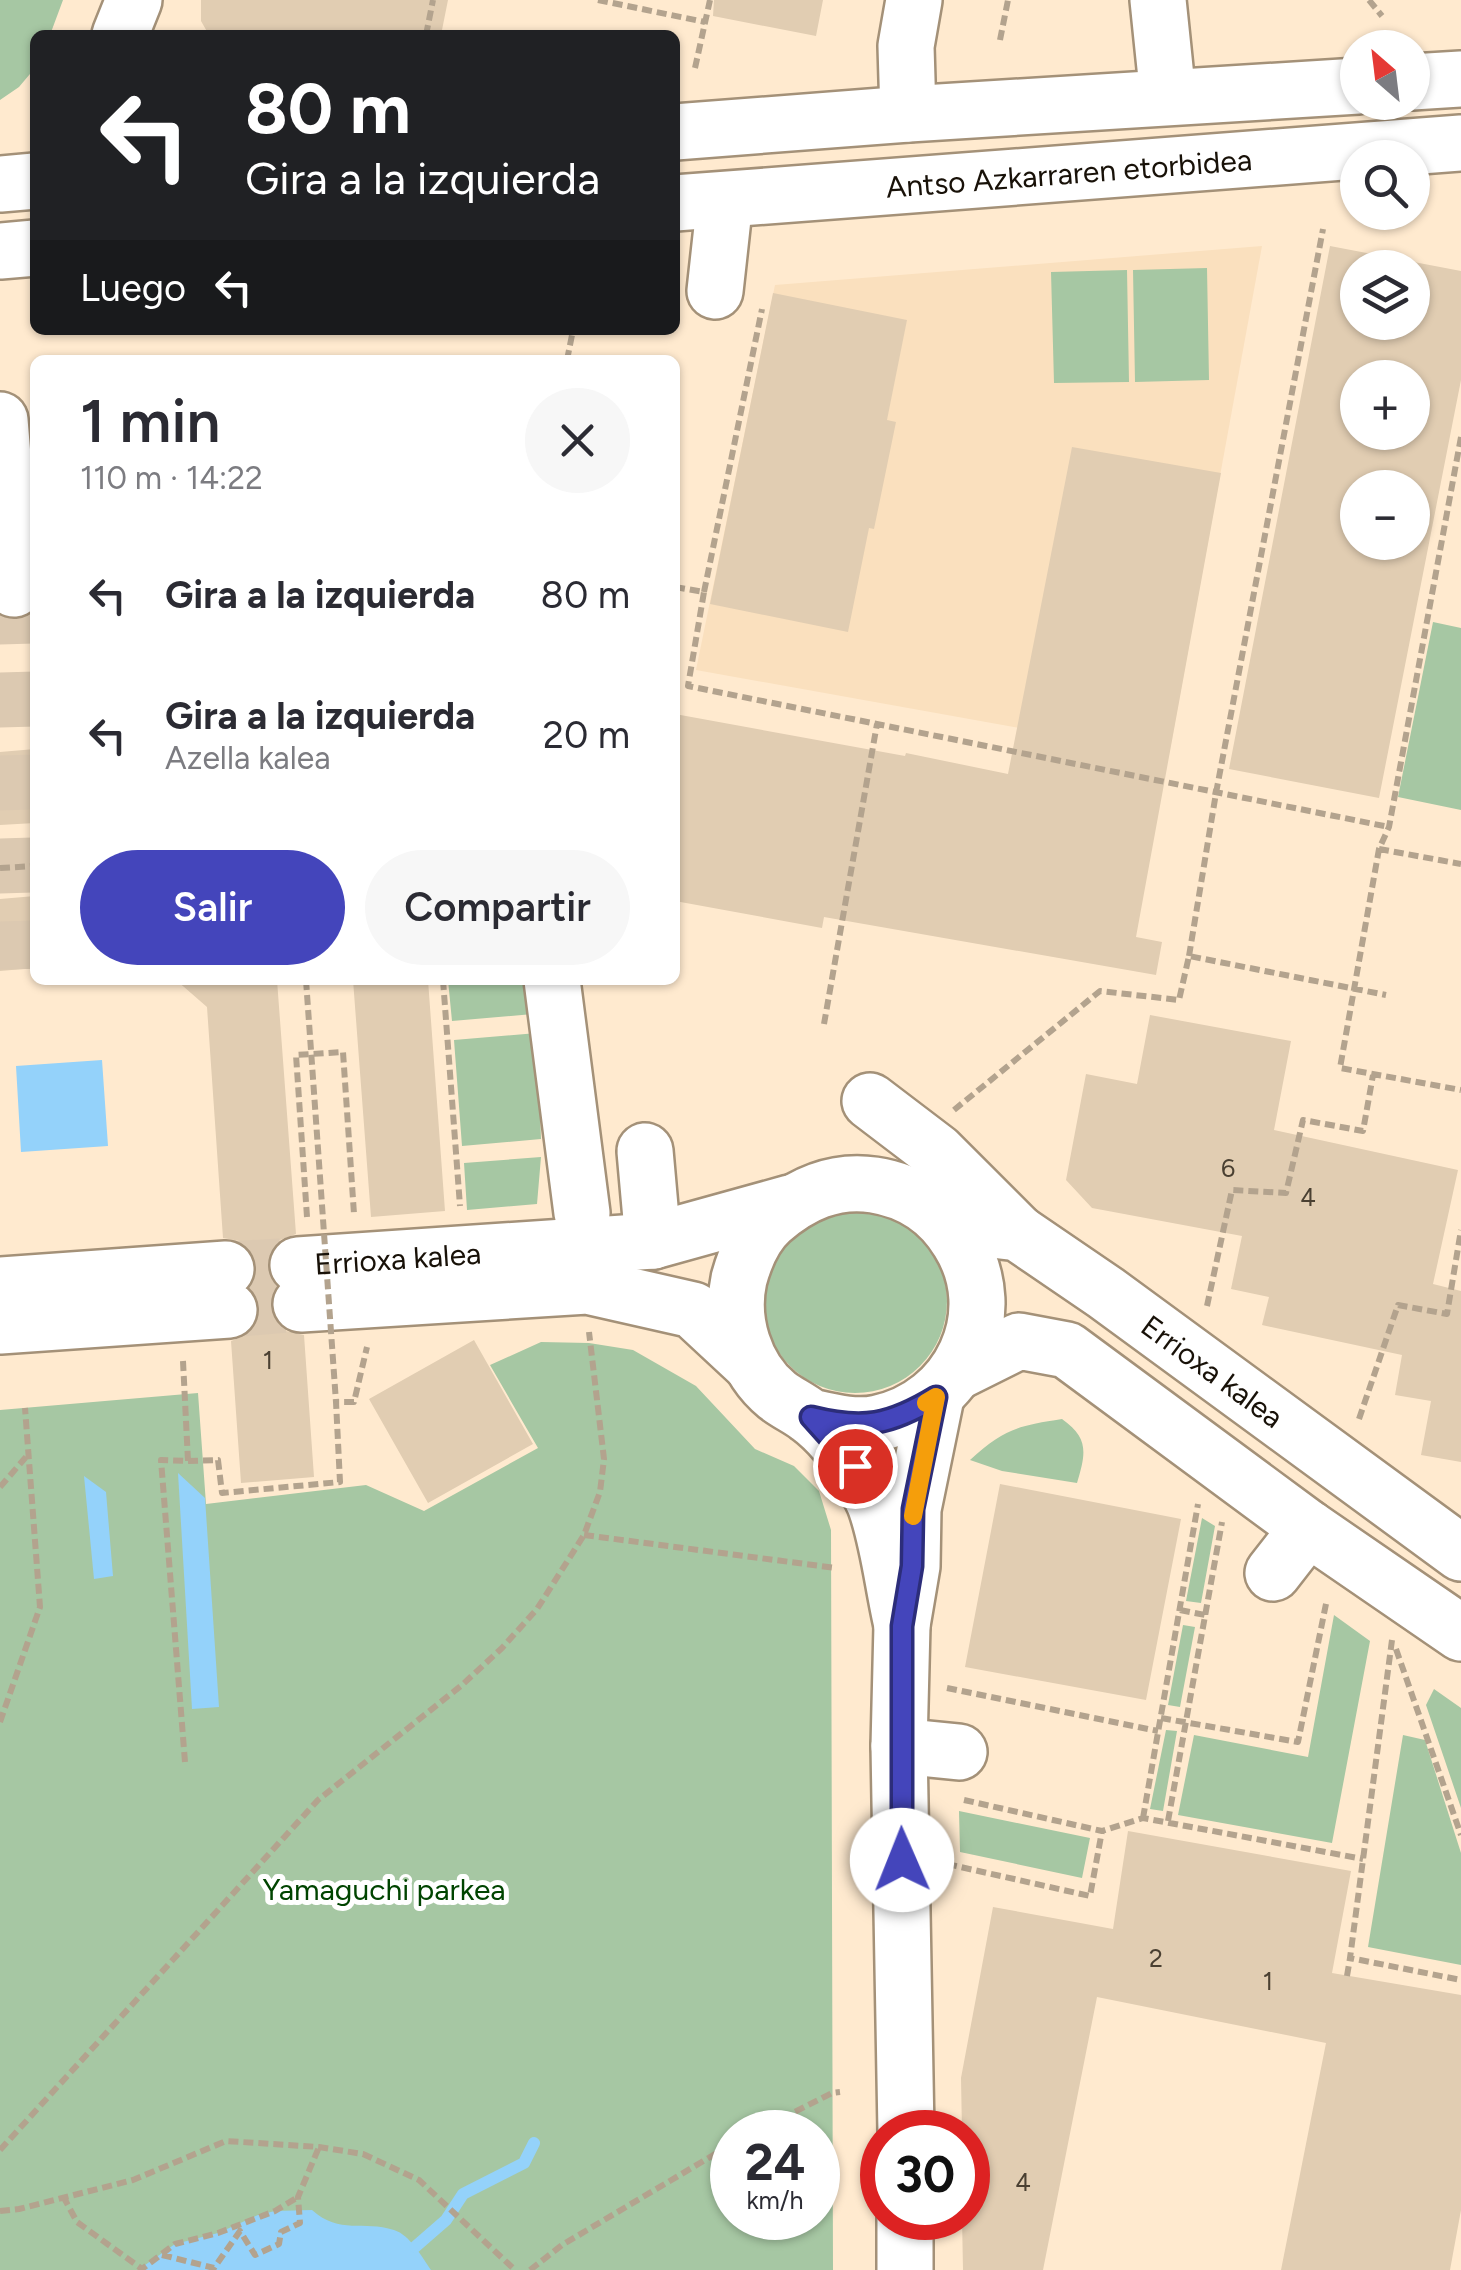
<!DOCTYPE html>
<html lang="es">
<head>
<meta charset="utf-8">
<style>
	body { margin:0; font-family:Figtree,sans-serif; background:#f7f7f7; color:#2b2b33; height:100vh; display:flex; flex-direction:column; font-size:38px; white-space:nowrap }
	* { box-sizing:border-box; margin:0 }
	p { font-size:32px; color:#7c7c81 }
	.icon { flex:none; width:55px; height:55px; fill:none; stroke:currentColor; stroke-width:2; stroke-linecap:round; stroke-linejoin:round }
	.map { position:relative; flex:1; overflow:hidden }
	.sheet { position:absolute; left:30px; top:355px; width:650px; height:630px; display:flex; flex-direction:column; background:#fff; border-radius:15px; box-shadow:0 2px 8px #0004 }
	.sheet>* { flex:none }
	.top-card { position:absolute; left:30px; top:30px; width:650px; height:305px; border-radius:15px; box-shadow:0 2px 8px #0004; background:#202124; color:#fff; overflow:hidden }
	.needle { width:65px; rotate:332deg }
	.fabs { position:absolute; left:1340px; top:30px; display:grid; gap:20px }
	.fabs a { display:grid; place-items:center; width:90px; height:90px; border-radius:50%; background:#fff; box-shadow:0 2px 8px #0004; font-size:50px }
	.speed { position:absolute; left:710px; top:2110px; display:flex; gap:20px; font-size:50px; font-weight:700; text-align:center }
	.speed>* { display:grid; place-content:center; width:130px; height:130px; border-radius:50%; background:#fff; box-shadow:0 2px 8px #0004; line-height:1 }
	.speed small { font-size:25px; font-weight:400 }
	.speed .limit { border:15px solid #d22; background:#fff; color:#111 }
	.pin { position:absolute; display:grid; place-items:center; width:85px; height:85px; color:#fff; margin:-42px; border:5px solid #fff; border-radius:50%; box-shadow:0 2px 10px #0007 }
	.me { position:absolute; width:110px; margin:-55px; rotate:359deg; stroke-linejoin:round; filter:drop-shadow(0 0 8px #0008) }
	.turn { display:flex; align-items:center; gap:35px; height:210px; padding:0 50px; font-size:45px }
	.turn .icon { width:130px; height:130px; stroke-width:2.5 }
	.turn b { display:block; font-size:70px; line-height:85px }
	.then { display:flex; align-items:center; height:95px; padding:0 50px; background:#0003; gap:20px; font-size:38px }
	.round { display:grid; place-items:center; flex:none; width:105px; height:105px; border-radius:52px; background:#f7f7f7 }
	.headline { display:flex; align-items:center; justify-content:space-between; height:170px; padding:0 50px }
	h1 { font-size:60px; font-weight:600; line-height:75px }
	.button { display:flex; gap:20px; margin-top:auto; padding:20px 50px }
	.button a { flex:1; height:115px; border-radius:60px; background:#4445bb; color:#fff; font-size:40px; font-weight:600; line-height:115px; text-align:center }
	.button a+a { background:#f7f7f7; color:#2b2b33 }
	ul { padding:0; list-style:none }
	li { display:flex; align-items:center; gap:30px; height:140px; padding:0 50px }
	li div { flex:1 }
	li b { display:block; font-size:38px }
	li em { font-style:normal }
	.map>svg:first-child { display:block }
</style>
</head>
<body>
<div class="map">
<svg width="1461" height="2270" viewBox="0 0 1461 2270">
	<rect width="100%" height="100%" fill="#ffeacf"/>
	<path fill="#fae0be" d="M1262 246 1169 755 696 670 775 285Z"/>
	<path fill="#a6c7a3" fill-rule="evenodd" d="M0 0H63L50 35H35V68L19 87 0 100Z
		M1207 268 1209 380 1135 382 1133 270Z
		M1127 270 1129 382 1054 383 1051 272Z
		M1433 622 1461 628V810L1398 797Z
		M448 980H525L533 1014 452 1021Z
		M537 1033 541 1139 462 1146 454 1040Z
		M541 1157 537 1204 467 1210 464 1163Z
		M763 1301a92 92 0 1 1 184 0a92 92 0 1 1-184 0Z
		M541 1342 589 1343 633 1350 696 1386 755 1449 794 1466 819 1491 831 1530 833 2270H0V1410L198 1393 206 1504 366 1485 424 1511 538 1448 490 1365ZM732 2132H818V2218H732Z
		M1062 1419C1089 1438 1086 1453 1077 1483L1002 1471 970 1460C1004 1429 1017 1426 1062 1419Z
		M1202 1518 1215 1526 1201 1603 1186 1601Z
		M1334 1615 1370 1641 1332 1843 1178 1815 1194 1735 1308 1757Z
		M1183 1625 1195 1627 1180 1707 1168 1705Z
		M1434 1689 1461 1708V1808L1426 1705Z
		M1166 1730 1177 1731 1163 1811 1150 1809Z
		M1403 1735 1425 1740 1461 1853V1965L1368 1947Z
		M959 1811 1090 1838 1082 1878 960 1852Z"/>
	<path fill="#94d2fa" d="M102 1060 108 1146 21 1152 16 1066Z
		M178 1473 205 1498 219 1707 192 1709Z
		M84 1476 106 1492 113 1576 94 1579Z
		M312 2210C340 2235 363 2220 394 2230 410 2235 422 2257 431 2270H138L175 2244 218 2233 258 2215 275 2211Z"/>
	<g fill="none" stroke-linecap="round" stroke-linejoin="round">
		<path stroke="#94d2fa" stroke-width="12" d="M415 2247 446 2220 463 2194 524 2163 534 2143"/>
	</g>
	<path fill="#e1cdb2" fill-rule="evenodd" d="M201 0H448L441 35H209L201 21Z
		M714 0H823L816 36 713 16Z
		M1330 246 1461 271V380L1379 798 1229 769ZM1358 268H1412V322H1358ZM1358 378H1412V432H1358ZM1358 488H1412V542H1358Z
		M773 293 907 320 887 420 896 422 874 529 869 528 848 632 710 604Z
		M1072 447 1221 473 1136 937 1162 942 1156 975 824 917 822 928 675 901V714L905 756 906 753 1008 774Z
		M35 749V823L0 825V752Z
		M35 896V968L0 971V899Z
		M176 980H277L296 1234 280 1240 270 1250 267 1266 276 1286 270 1305 275 1320 286 1331 304 1335 314 1477 241 1483 231 1341 247 1335 257 1323 260 1307 250 1288 254 1282 257 1266 251 1251 240 1241 223 1238 207 1007Z
		M353 980H428L445 1211 371 1217Z
		M1150 1015 1291 1041 1274 1130 1458 1170 1433 1284 1461 1291V1462L1421 1455 1431 1401 1395 1395 1402 1355 1262 1325 1269 1297 1231 1289 1242 1236 1092 1208 1066 1180 1086 1074 1137 1084Z
		M474 1340 533 1444 428 1503 369 1399Z
		M1000 1484 1181 1519 1146 1700 965 1667Z
		M1128 1831 1351 1871 1332 1973 1461 1995V2210L1450 2270H1281L1326 2043 1097 1997 1043 2270H963L962 2218H968V2132H962L961 2078 993 1907 1113 1929Z"/>
	<g fill="none" stroke-linecap="round" stroke-linejoin="round">
		<path stroke="#dcc9b1" stroke-width="55" stroke-dasharray="55 28" stroke-linecap="butt" d="M14 589 25 969
			M226 1269 298 1265
			M229 1310 301 1304"/>
		<g stroke="#a49178" stroke-width="60">
			<g id="minor">
				<path d="M1158 0 1168 97"/>
				<path d="M120 35 134 0"/>
				<path d="M1412 82 1461 79"/>
				<path d="M908 114 906 46 914 0"/>
				<path d="M675 132 908 114 1358 86"/>
				<path d="M0 184 35 181"/>
				<path id="s1" d="M675 203 1461 143"/>
				<path d="M0 251 35 248"/>
				<path d="M715 291 725 200"/>
				<path d="M0 420 14 589"/>
				<path d="M552 980 582 1213"/>
				<path d="M870 1101 937 1152 1018 1233"/>
				<path d="M645 1151 653 1241"/>
				<path id="s2" d="M949 1225 1018 1233 1106 1293 1461 1553"/>
				<path id="s3" d="M298 1265 653 1241 790 1203"/>
				<path d="M0 1285 226 1269"/>
				<path d="M301 1304 587 1286 693 1310 750 1363"/>
				<path d="M0 1326 229 1310"/>
				<path d="M959 1371 1019 1341 1067 1350 1308 1528 1461 1633"/>
				<path d="M811 1417C833 1422 856 1428 878 1423 960 1406 1004 1314 959 1242 940 1210 911 1191 874 1185 834 1179 801 1194 771 1220 754 1235 745 1257 739 1279 730 1320 744 1368 777 1395 787 1403 799 1408 809 1416 827 1429 848 1454 859 1473 864 1484 872 1495 876 1507 889 1544 893 1587 902 1625"/>
				<path d="M1273 1573 1308 1528"/>
				<path d="M899 1746 959 1752"/>
				<path d="M906 2132 899 1746 902 1625 912 1566 913 1509 936 1397"/>
				<path d="M905 2270V2218"/>
			</g>
		</g>
		<path stroke="#b3a38e" stroke-width="6" stroke-dasharray="10 5" stroke-linecap="butt" d="M598 0 705 22
			M1369 0 1382 16
			M426 35 433 0
			M1000 40 1008 0
			M695 68 710 0
			M567 360 573 330
			M1461 437 1389 827 1379 849 1340 1068 1461 1090
			M675 587 704 592 688 686 1389 827
			M704 592 762 309
			M1379 849 1461 864
			M0 868 35 866
			M1189 956 1216 793 1323 229
			M443 980 460 1206
			M824 1024 877 724
			M954 1110 1100 991 1179 1000 1189 956 1386 995
			M307 1217 296 1055 343 1052 354 1214
			M1207 1306 1232 1190 1286 1193 1303 1120 1363 1131 1373 1075
			M183 1361 188 1461 161 1460 185 1762
			M1359 1419 1398 1305 1447 1314 1461 1230
			M188 1461 218 1460 222 1493 340 1482 336 1402H354L367 1347
			M0 1487 26 1457
			M584 1535 836 1568
			M1180 1610 1205 1615
			M1392 1640 1350 1958 1461 1980
			M1396 1649 1461 1835
			M947 1688 1158 1731
			M1161 1718 1298 1742 1327 1599
			M0 1722 40 1607 25 1408
			M964 1800 1102 1831 1143 1818 1363 1859
			M1143 1818 1198 1504
			M1168 1821 1222 1522
			M947 1864 1090 1896 1102 1831
			M1347 1976 1350 1958
			M755 2132 832 2093 840 2092
			M0 2150 318 1800 462 1685 502 1648 537 1609 584 1535 600 1492 604 1459 589 1332
			M63 2196 77 2222 142 2269 175 2244 218 2233 275 2211 298 2197
			M0 2211 19 2209 133 2180 226 2141 319 2147 363 2154 419 2180 515 2270
			M162 2255 214 2268 240 2231 255 2255 279 2244 281 2232 300 2223 298 2197 319 2147
			M530 2270 562 2245 732 2144"/>
		<use href="#minor" stroke="#fff" stroke-width="55"/>
		<path stroke="#b3a38e" stroke-width="6" stroke-dasharray="10 5" stroke-linecap="butt" d="M306 980 336 1402"/>
	</g>
	<g fill="none" stroke-linecap="round" stroke-linejoin="round">
		<g stroke="#2c2d7a" stroke-width="25">
			<path id="route" d="M855 1466 811 1417C863 1430 890 1425 936 1397L913 1509 912 1566 902 1626V1860"/>
		</g>
		<use href="#route" stroke="#4445bb" stroke-width="18"/>
		<path stroke="#f59e0b" stroke-width="18" d="M913 1516 936 1397 926 1403"/>
	</g>
	<g text-anchor="middle" dominant-baseline="central" stroke-width="10" stroke-linejoin="round" paint-order="stroke">
		<g font-size="25" fill="#4a4032">
			<text x="1228" y="1168">6</text>
			<text x="1308" y="1197">4</text>
			<text x="268" y="1360">1</text>
			<text x="1156" y="1958">2</text>
			<text x="1268" y="1981">1</text>
			<text x="1023" y="2182">4</text>
		</g>
		<g font-size="30" fill="#181108" stroke="#fff">
			<text stroke="none"><textPath href="#s1" startOffset="395">Antso Azkarraren etorbidea</textPath></text>
			<text stroke="none"><textPath href="#s3" startOffset="100">Errioxa kalea</textPath></text>
			<text stroke="none"><textPath href="#s2" startOffset="308">Errioxa kalea</textPath></text>
		</g>
		<g font-size="30" fill="#040" stroke="#fff">
			<text x="384" y="1889">Yamaguchi parkea</text>
		</g>
	</g>
</svg>
<div class="fabs">
<a><svg class="needle" viewBox="-14 -14 28 28"><path d="M0-13l5 13h-10z" fill="#e53935"/><path d="M0 13l5-13h-10z" fill="#7c7c81"/></svg></a>
<a><svg class="icon" aria-label="search" viewBox="0 0 24 24"><circle cx="10" cy="10" r="6"/><path d="M15 15l6 6"/></svg></a>
<a><svg class="icon" aria-label="layers" viewBox="0 0 24 24"><path d="M12 4l9 5-9 5-9-5zM3 14l9 5 9-5"/></svg></a>
<a>+</a>
<a>−</a>
</div>
<div class="speed"><div>24<small>km/h</small></div><div class="limit">30</div></div>
<div class="pin" style="left:855px;top:1466px;background:#d93025"><svg class="icon" aria-label="arrive" viewBox="0 0 24 24"><path d="M6 21V4h12l-3 4 3 4H6"/></svg></div>
<svg class="me" style="left:902px;top:1860px" viewBox="-20 -20 40 40"><circle r="19" fill="#fff"/><path d="M0-13L10 11 0 6-10 11z" fill="#4445bb"/></svg>
<div class="top-card">
<div class="turn"><svg class="icon" aria-label="left" viewBox="0 0 24 24"><path d="M17 20v-9H6M10 6l-5 5 5 5"/></svg><div><b>80 m</b>Gira a la izquierda</div></div>
<div class="then">Luego<svg class="icon" aria-label="left" viewBox="0 0 24 24"><path d="M17 20v-9H6M10 6l-5 5 5 5"/></svg></div>
</div>
<section class="sheet">
<div class="headline"><div><h1>1 min</h1><p>110 m · 14:22</p></div><a class="round"><svg class="icon" aria-label="close" viewBox="0 0 24 24"><path d="M6 6l12 12M18 6L6 18"/></svg></a></div>
<ul>
<li><svg class="icon" aria-label="left" viewBox="0 0 24 24"><path d="M17 20v-9H6M10 6l-5 5 5 5"/></svg><div><b>Gira a la izquierda</b></div><em>80 m</em></li>
<li><svg class="icon" aria-label="left" viewBox="0 0 24 24"><path d="M17 20v-9H6M10 6l-5 5 5 5"/></svg><div><b>Gira a la izquierda</b><p>Azella kalea</p></div><em>20 m</em></li>
</ul>
<div class="button"><a>Salir</a><a>Compartir</a></div>
</section>
</div>
</body>
</html>
